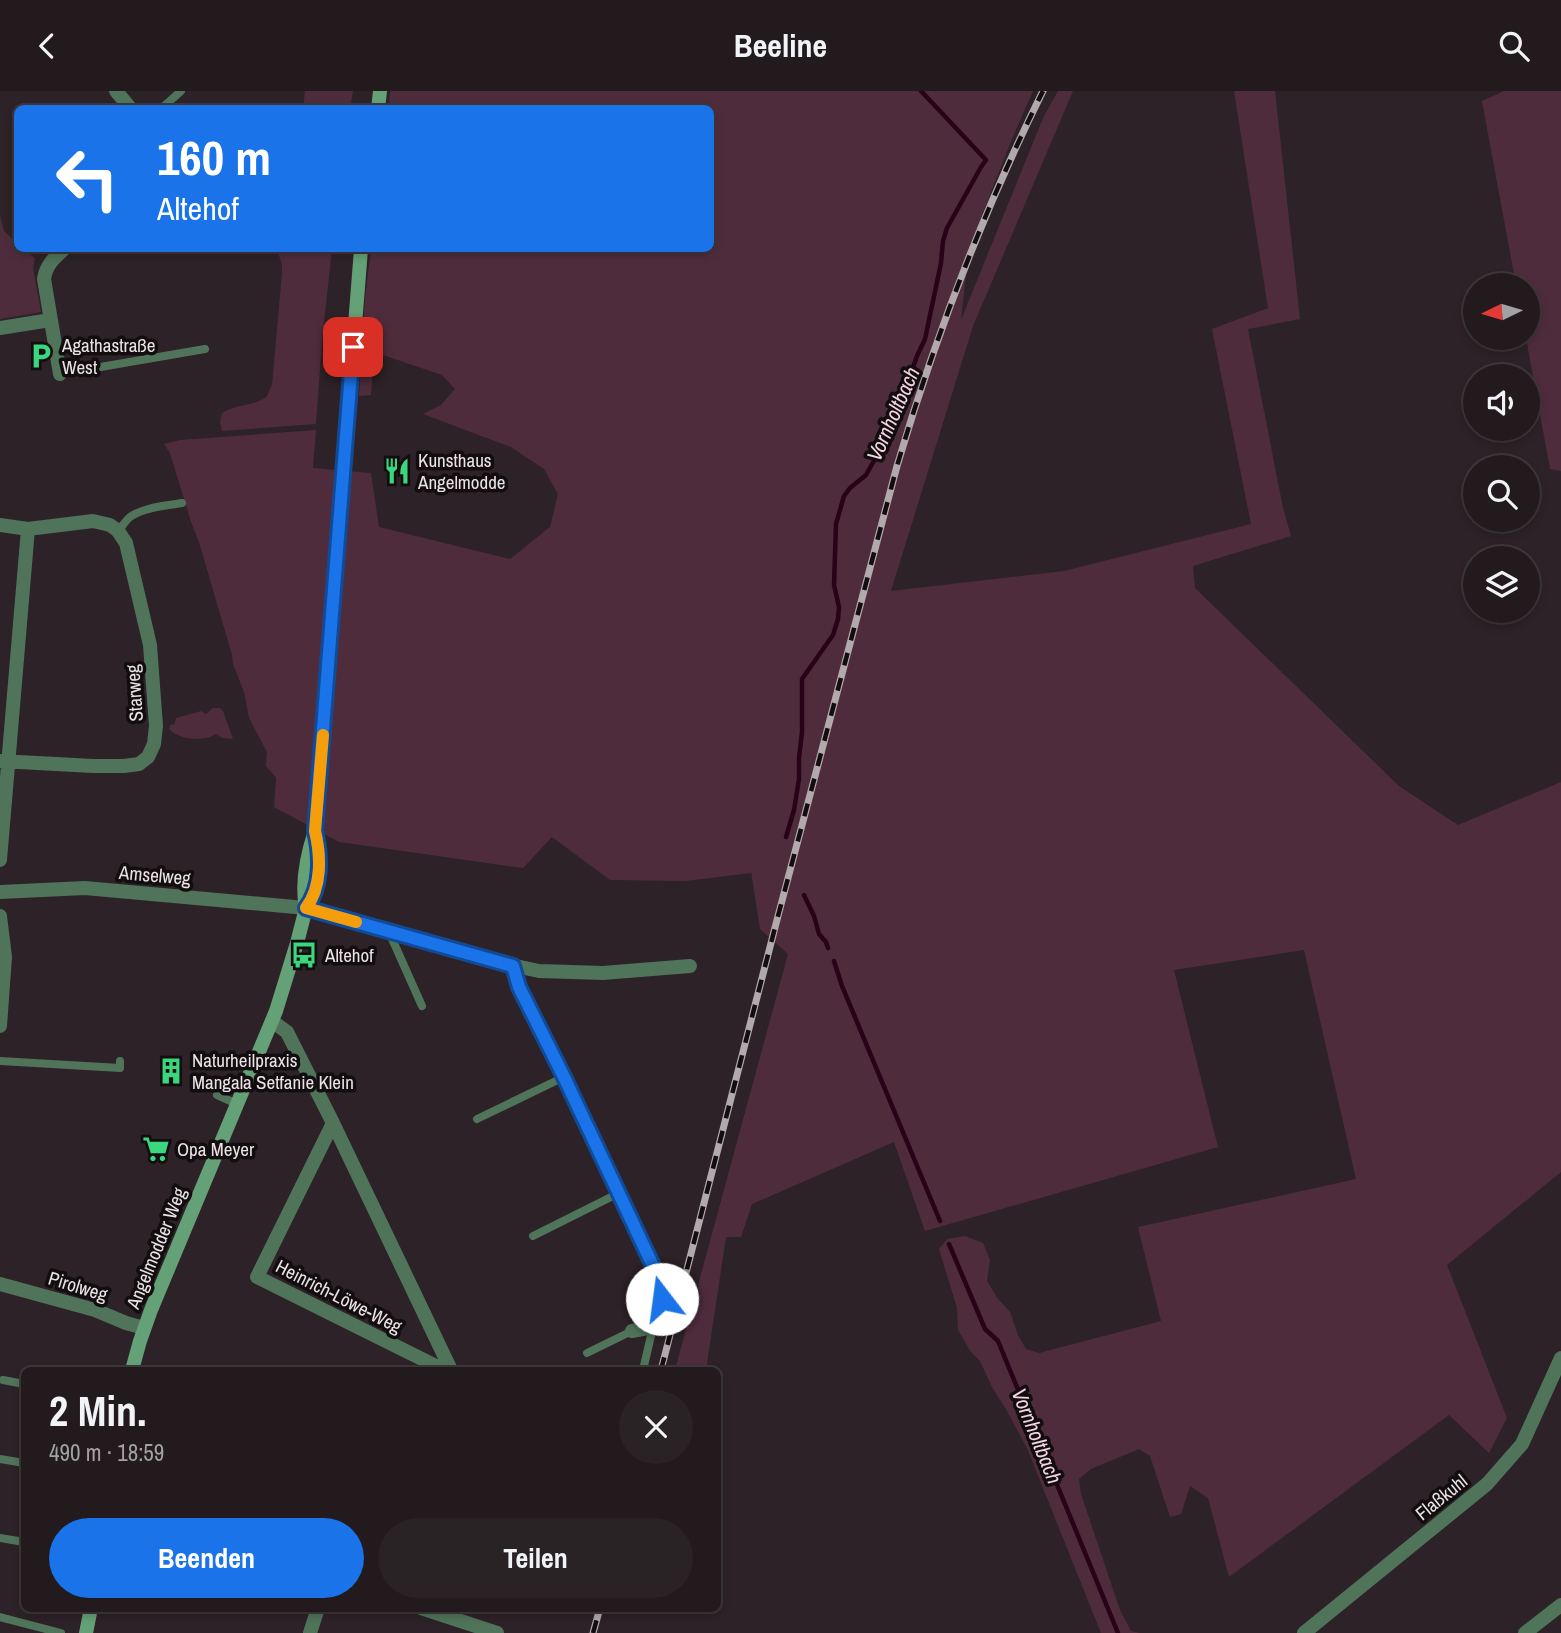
<!DOCTYPE html>
<html lang="de">
<head>
<meta charset="utf-8">
<style>
	body { margin:0; font-family:"Archivo Narrow",sans-serif; background:#2a2326; color:#f1f3f6; height:100vh; display:flex; flex-direction:column; font-size:26px; white-space:nowrap }
	* { box-sizing:border-box; margin:0 }
	p { font-size:23px; color:#a2a1a4 }
	.icon { flex:none; width:38px; height:38px; fill:none; stroke:currentColor; stroke-width:2; stroke-linecap:round; stroke-linejoin:round }
	.map { position:relative; flex:1; overflow:hidden }
	.drawer { position:absolute; left:21px; top:1276px; width:700px; height:245px; display:flex; flex-direction:column; background:#221a1d; border-radius:10px; box-shadow:0 4px 10px #0003,0 0 0 2px #3f383b }
	.drawer>* { flex:none }
	.banner { position:absolute; left:14px; top:14px; width:700px; height:147px; border-radius:10px; box-shadow:0 4px 10px #0003,0 0 0 2px #3f383b; background:#1a73e8; color:#fff; overflow:hidden }
	.needle { width:46px; rotate:265deg }
	.tools { position:absolute; left:1463px; top:182px; display:grid; gap:14px }
	.tools a { display:grid; place-items:center; width:77px; height:77px; border-radius:50%; background:#221a1d; box-shadow:0 4px 10px #0003,0 0 0 2px #3f383b; font-size:35px }
	.pin { position:absolute; display:grid; place-items:center; width:60px; height:60px; color:#fff; margin:-30px; border-radius:14px; box-shadow:0 4px 10px #0006 }
	.me { position:absolute; width:77px; margin:-38px; rotate:345deg; stroke-linejoin:round; filter:drop-shadow(0 0 5px #0008) }
	.turn { display:flex; align-items:center; gap:24px; height:147px; padding:0 28px; font-size:32px }
	.turn .icon { width:91px; height:91px; stroke-width:2.5 }
	.turn b { display:block; font-size:49px; line-height:60px }
	.round { display:grid; place-items:center; flex:none; width:74px; height:74px; border-radius:37px; background:#2a2326 }
	.headline { display:flex; align-items:center; justify-content:space-between; height:119px; padding:0 28px }
	h1 { font-size:42px; font-weight:700; line-height:52px }
	.primary-button { display:flex; gap:14px; margin-top:auto; padding:14px 28px }
	.primary-button a { flex:1; height:80px; border-radius:42px; background:#1a73e8; color:#fff; font-size:28px; font-weight:700; line-height:80px; text-align:center }
	.primary-button a+a { background:#2a2326; color:#f1f3f6 }
	header { display:flex; justify-content:space-between; align-items:center; height:91px; padding:0 28px; background:#221a1d; font-size:32px; font-weight:700 }
	.map>svg:first-child { display:block }
</style>
</head>
<body>
<header><svg class="icon" aria-label="back" viewBox="0 0 24 24"><path d="M15 5l-7 7 7 7"/></svg>Beeline<svg class="icon" aria-label="search" viewBox="0 0 24 24"><circle cx="10" cy="10" r="6"/><path d="M15 15l6 6"/></svg></header>
<div class="map">
<svg width="1561" height="1542" viewBox="0 0 1561 1542">
	<rect width="100%" height="100%" fill="#2d2227"/>
	<path fill="#4f2c3c" d="M305 0H353L350 17H303Z
		M390 0H1033L1012 48 969 157 961 229 1043 27 1058 0H1073L973 235 891 500 1064 480 1251 433 1212 238 1268 217 1234 0H1275L1300 228 1248 238 1283 417 1291 445 1193 475 1195 497 1399 695 1458 734 1561 691V1081L1447 1174 1507 1327 1489 1362 1449 1324 1229 1486 1208 1407 1190 1395 1181 1423 1170 1426 1150 1365 1139 1358 1091 1378 1079 1388 1081 1403 1120 1519 1131 1540 1140 1542H1101L1027 1357 1007 1320 992 1296 980 1270 971 1261 958 1239 957 1217 939 1158 947 1148 965 1145 983 1152 990 1169 987 1190 998 1208 1010 1221 1018 1244 1026 1258 1039 1262 1161 1230 1138 1136 1356 1088 1304 859 1174 879 1218 1056 925 1140 894 1051 752 1113 741 1146H726L706 1279H675L788 863 760 838 751 780V782L686 790 610 789 552 746 523 777 339 751 274 716 276 687 266 675 267 661 249 627 244 601 233 573 232 564 199 451 191 431 170 362 164 353 180 349 316 339 313 377 371 382 379 436 510 468 550 436 558 403 544 378 511 356 423 323 441 314 455 298 442 284 374 261 371 304 359 305 365 207 371 158H710V18L389 17Z
		M1504 0H1561V380L1550 378 1526 247H1528V194H1516L1482 10Z
		M0 124 4 140 17 152 18 158H24L35 167 33 177 41 221 0 228Z
		M277 158H332L322 250 316 333 222 340 220 331 222 322C235 313 257 315 267 305 268 303 271 295 272 294L282 182V174Z
		M213 617H220L223 620 233 648 222 647 216 643C204 651 179 649 169 638L171 633 174 634 176 627 201 620 206 623Z"/>
	<g fill="none" stroke-linecap="round" stroke-linejoin="round">
		<path stroke="#280217" stroke-width="4.5" d="M786 746 794 719 799 688V667L802 641V588L833 544 838 528 839 516 834 494 836 433 844 405 850 397 866 384 891 339 917 265 925 248 941 172 943 150 947 137 981 76 986 69 921 0
			M804 804 814 825 819 843 826 851 828 857
			M834 870 842 895 940 1130
			M949 1153 985 1238 998 1250 1118 1542"/>
		<path stroke="#4f745a" stroke-width="8" d="M161 18 181 0
			M60 283 205 258
			M118 440C122 436 125 430 130 426 144 416 166 415 182 412
			M389 841 422 915
			M0 970 120 977V970
			M217 1004 237 1013
			M477 1028 564 986
			M533 1145 619 1102
			M587 1262 632 1240
			M643 1279 653 1236
			M3 1289 24 1293
			M0 1368 24 1372
			M0 1447 24 1451
			M0 1526 61 1542"/>
		<path stroke="#4f745a" stroke-width="14" d="M116 0 131 18
			M0 237 50 229
			M60 283 44 188C46 174 54 167 64 158
			M0 434 28 438 93 430 110 434 118 440 126 452 150 554 156 635 154 653 148 666 139 673 124 675H93L0 670
			M0 769 28 438
			M0 801 85 797 306 817 488 869 539 880 603 882 690 875
			M0 825 5 866 0 935
			M513 875 519 896 564 986 654 1177 662 1199V1208L653 1236 632 1240
			M272 930 287 941 333 1032 451 1279
			M333 1032 257 1186 444 1279
			M0 1193 95 1219 126 1232 144 1237
			M421 1517 497 1542
			M310 1542 318 1517
			M1304 1542 1487 1393 1522 1353 1561 1267
			M1525 1542 1561 1514"/>
		<path stroke="#64a177" stroke-width="14" d="M378 18 380 0
			M306 817C301 791 307 764 315 740L361 158
			M132 1279 140 1250 151 1219 276 920 297 852 306 817 312 809 315 801 319 773 316 746
			M86 1542 91 1517"/>
		<g stroke="#b2a9ac" stroke-width="7">
			<path id="rail" d="M661 1279 778 825 897 375C935 246 983 121 1043 0
				M593 1542 600 1517"/>
		</g>
		<use href="#rail" stroke="#120d0f" stroke-width="4.5" stroke-dasharray="13" stroke-linecap="butt"/>
	</g>
	<g fill="none" stroke-linecap="round" stroke-linejoin="round">
		<g stroke="#114b97" stroke-width="18">
			<path id="route" d="M353 256 315 740C321 765 322 796 306 817L513 875 519 896 564 986 654 1177 662 1199V1208"/>
		</g>
		<use href="#route" stroke="#1a73e8" stroke-width="12"/>
		<path stroke="#f59e0b" stroke-width="12" d="M323 644 315 740C321 765 322 796 306 817L356 831"/>
	</g>
	<defs>
		<g id="parking-bare" transform="scale(2.1)"><path d="M-3.5-5.5H1a3.5 3.5 0 0 1 0 7H-1V5.5H-3.5ZM-1-3.4V-.6H.8a1.4 1.4 0 0 0 0-2.8Z" fill="#3bd77e" stroke="#120d0f" stroke-width="2.5" paint-order="stroke"/></g>
		<g id="restaurant-bare" transform="scale(2.1)"><path d="M-5-6h1v4h1v-4h1v4h1v-4h1v5L-1.5 .5V6h-2V.5L-5-1ZM5-6V6H3V1.5H1.5Q1.5-4 5-6Z" fill="#3bd77e" stroke="#120d0f" stroke-width="2.5" paint-order="stroke"/></g>
		<g id="bus-bare" transform="scale(2.1)"><path d="M-5-6H5V4H4V6H2V4H-2V6H-4V4H-5ZM-3.5-4V0h7V-4ZM-3.5 1.2v1.5H-2V1.2ZM2 1.2v1.5H3.5V1.2Z" fill="#3bd77e" stroke="#120d0f" stroke-width="2.5" paint-order="stroke"/></g>
		<g id="building-bare" transform="scale(2.1)"><path d="M-4-6H4V6H1V3H-1V6H-4ZM-2.5-4.3h1.7v1.8h-1.7ZM.8-4.3h1.7v1.8H.8ZM-2.5-1h1.7V.8h-1.7ZM.8-1h1.7V.8H.8Z" fill="#3bd77e" stroke="#120d0f" stroke-width="2.5" paint-order="stroke"/></g>
		<g id="supermarket-bare" transform="scale(2.1)"><path d="M-6-5.5h2.5l.6 2H6L4.5 2H-2.5L-4.4-4H-6ZM-1.5 3.2a1.3 1.3 0 1 0 .1 0ZM3 3.2a1.3 1.3 0 1 0 .1 0Z" fill="#3bd77e" stroke="#120d0f" stroke-width="2.5" paint-order="stroke"/></g>
	</defs>
	<g fill-rule="evenodd">
		<use href="#parking-bare" x="41" y="265"/>
		<use href="#restaurant-bare" x="397" y="380"/>
		<use href="#bus-bare" x="304" y="864"/>
		<use href="#building-bare" x="171" y="980"/>
		<use href="#supermarket-bare" x="156" y="1058"/>
	</g>
	<g text-anchor="middle" dominant-baseline="central" stroke-width="7" stroke-linejoin="round" paint-order="stroke">
		<g font-size="19" fill="#eae2e5" stroke="#120d0f" text-anchor="start">
			<text x="62" y="254">Agathastraße<tspan x="62" dy="22">West</tspan></text>
			<text x="418" y="369">Kunsthaus<tspan x="418" dy="22">Angelmodde</tspan></text>
			<text x="325" y="864">Altehof</text>
			<text x="192" y="969">Naturheilpraxis<tspan x="192" dy="22">Mangala Setfanie Klein</tspan></text>
			<text x="177" y="1058">Opa Meyer</text>
		</g>
		<g font-size="19" fill="#eae2e5" stroke="#120d0f">
			<text transform="translate(134 602) rotate(-94)">Starweg</text>
			<text transform="translate(155 784) rotate(5)">Amselweg</text>
			<text transform="translate(156 1157) rotate(-68)">Angelmodder Weg</text>
			<text transform="translate(78 1195) rotate(17)">Pirolweg</text>
			<text transform="translate(339 1205) rotate(27)">Heinrich-Löwe-Weg</text>
			<text transform="translate(1441 1406) rotate(-39)">Flaßkuhl</text>
		</g>
		<g font-size="21" font-style="italic" fill="#f5d5e2" stroke="#120d0f">
			<text transform="translate(893 323) rotate(-66)">Vornholtbach</text>
			<text transform="translate(1037 1345) rotate(68)">Vornholtbach</text>
		</g>
	</g>
</svg>
<div class="tools">
<a><svg class="needle" viewBox="-14 -14 28 28"><path d="M0-13l5 13h-10z" fill="#e53935"/><path d="M0 13l5-13h-10z" fill="#a2a1a4"/></svg></a>
<a><svg class="icon" aria-label="sound" viewBox="0 0 24 24"><path d="M4 9h4l5-4v14l-5-4H4zM17 9q2 3 0 6"/></svg></a>
<a><svg class="icon" aria-label="search" viewBox="0 0 24 24"><circle cx="10" cy="10" r="6"/><path d="M15 15l6 6"/></svg></a>
<a><svg class="icon" aria-label="layers" viewBox="0 0 24 24"><path d="M12 4l9 5-9 5-9-5zM3 14l9 5 9-5"/></svg></a>
</div>
<div class="pin" style="left:353px;top:256px;background:#d93025"><svg class="icon" aria-label="arrive" viewBox="0 0 24 24"><path d="M6 21V4h12l-3 4 3 4H6"/></svg></div>
<svg class="me" style="left:662px;top:1208px" viewBox="-20 -20 40 40"><circle r="19" fill="#fff"/><path d="M0-13L10 11 0 6-10 11z" fill="#1a73e8"/></svg>
<div class="banner">
<div class="turn"><svg class="icon" aria-label="left" viewBox="0 0 24 24"><path d="M17 20v-9H6M10 6l-5 5 5 5"/></svg><div><b>160 m</b>Altehof</div></div>
</div>
<section class="drawer">
<div class="headline"><div><h1>2 Min.</h1><p>490 m · 18:59</p></div><a class="round"><svg class="icon" aria-label="close" viewBox="0 0 24 24"><path d="M6 6l12 12M18 6L6 18"/></svg></a></div>
<div class="primary-button"><a>Beenden</a><a>Teilen</a></div>
</section>
</div>
</body>
</html>
